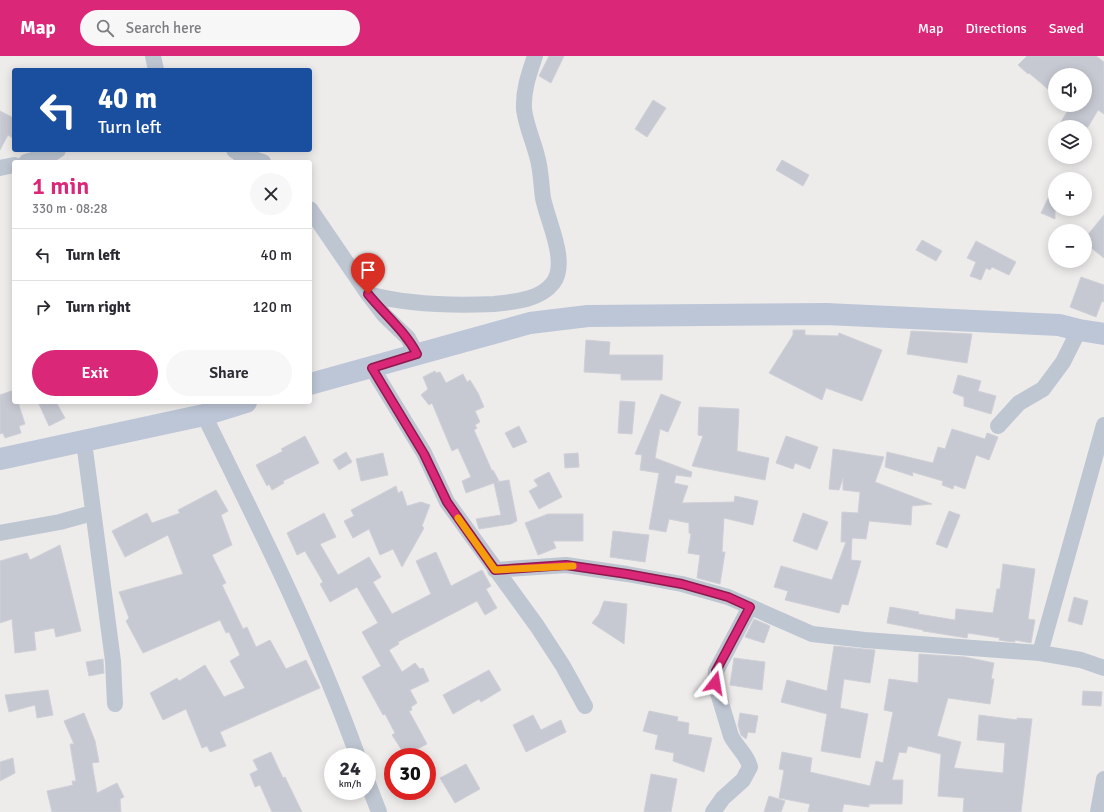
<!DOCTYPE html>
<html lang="en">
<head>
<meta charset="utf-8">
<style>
	body { margin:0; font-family:Signika,sans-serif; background:#f7f7f7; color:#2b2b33; height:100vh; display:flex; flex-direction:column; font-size:15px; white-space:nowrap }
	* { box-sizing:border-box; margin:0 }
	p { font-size:13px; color:#7c7c81 }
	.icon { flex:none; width:22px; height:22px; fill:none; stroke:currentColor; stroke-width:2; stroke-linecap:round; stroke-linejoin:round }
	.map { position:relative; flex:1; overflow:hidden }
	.side { position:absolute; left:12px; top:104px; width:300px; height:244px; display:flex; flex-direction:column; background:#fff; border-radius:4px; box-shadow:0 2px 10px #0003 }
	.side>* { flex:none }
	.guide { position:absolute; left:12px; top:12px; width:300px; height:84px; border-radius:4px; box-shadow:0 2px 10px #0003; background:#1a4fa0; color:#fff; overflow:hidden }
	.buttons { position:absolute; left:1048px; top:12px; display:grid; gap:8px }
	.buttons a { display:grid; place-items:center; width:44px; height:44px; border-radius:50%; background:#fff; box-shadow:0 2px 10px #0003; font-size:20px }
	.speed { position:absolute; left:324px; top:692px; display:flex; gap:8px; font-size:20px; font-weight:700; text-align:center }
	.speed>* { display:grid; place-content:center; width:52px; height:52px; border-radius:50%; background:#fff; box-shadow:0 2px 10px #0003; line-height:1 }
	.speed small { font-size:10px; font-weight:400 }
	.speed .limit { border:6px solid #d22; background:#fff; color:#111 }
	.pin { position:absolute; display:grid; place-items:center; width:34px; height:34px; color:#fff; margin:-41px -17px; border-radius:50% 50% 50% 0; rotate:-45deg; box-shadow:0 0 4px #0007 }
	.pin .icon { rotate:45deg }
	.me { position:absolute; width:44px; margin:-22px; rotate:14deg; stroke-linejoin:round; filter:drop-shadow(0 0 3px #0008) }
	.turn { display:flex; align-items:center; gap:14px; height:84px; padding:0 20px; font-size:18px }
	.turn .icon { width:52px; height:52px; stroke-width:2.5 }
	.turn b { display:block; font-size:28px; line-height:34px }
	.round { display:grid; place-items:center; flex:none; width:42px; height:42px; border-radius:21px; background:#f7f7f7 }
	.overview { display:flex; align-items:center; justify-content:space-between; height:68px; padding:0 20px }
	h1 { font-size:24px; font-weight:600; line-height:30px; color:#db2777 }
	.action { display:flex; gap:8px; margin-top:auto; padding:8px 20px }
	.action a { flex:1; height:46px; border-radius:24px; background:#db2777; color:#fff; font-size:16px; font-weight:600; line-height:46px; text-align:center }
	.action a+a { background:#f7f7f7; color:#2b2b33 }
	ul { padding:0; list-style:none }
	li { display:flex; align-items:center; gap:12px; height:52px; padding:0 20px; border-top:1px solid #e1e1e2 }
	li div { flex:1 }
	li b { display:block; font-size:15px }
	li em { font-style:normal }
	header { display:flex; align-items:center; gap:24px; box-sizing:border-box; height:56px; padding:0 20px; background:#db2777; color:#fff }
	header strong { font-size:19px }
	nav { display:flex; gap:22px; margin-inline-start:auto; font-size:14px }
	.search { width:280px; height:36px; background:#f7f7f7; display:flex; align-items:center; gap:10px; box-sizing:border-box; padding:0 14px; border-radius:22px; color:#7c7c81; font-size:15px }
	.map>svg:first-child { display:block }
</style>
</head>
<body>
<header>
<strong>Map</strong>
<div class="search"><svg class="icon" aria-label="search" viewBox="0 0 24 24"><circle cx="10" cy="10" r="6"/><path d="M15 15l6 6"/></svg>Search here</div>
<nav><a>Map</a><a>Directions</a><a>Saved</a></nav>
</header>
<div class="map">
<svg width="1104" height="756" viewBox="0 0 1104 756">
	<rect width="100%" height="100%" fill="#eeebeb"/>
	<path fill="#c7c9d2" stroke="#cfd0d7" d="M549 0H564L551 27 539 20Z
		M1027 0H1096L1104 6V58L1098 54 1088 71H1060L1061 66 1071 49H1085V19H1055V39L1029 17 1028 18 1018 9Z
		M653 44 666 52 647 81 635 73Z
		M0 55 14 62V83L8 79 0 94Z
		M782 104 809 119 803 130 776 114Z
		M1055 128V163L1041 157Z
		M1104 159V202L1085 187V182Z
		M922 184 942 195 936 205 916 194Z
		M976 185 1016 206 1009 219 992 211 990 214 986 212 981 224 970 220 976 206 967 202Z
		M1081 221 1104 229V246L1102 245 1096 261 1070 251Z
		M793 274H805V279L838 280 839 277 882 294 862 345 826 332 822 344 769 317 793 279Z
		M911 275 972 278 967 307 907 298Z
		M586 284 610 286 609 299H663L662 324H621V318L584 316Z
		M435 315 436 317 440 316 446 327 463 318 467 326 470 324 478 337 484 351 475 355 480 366 475 369 477 372 474 374 492 415 493 414 499 425 497 426 509 424 517 465 511 468 479 473 476 463 501 459 494 427 466 437 462 425 471 421 458 392 452 395 432 347 429 349 421 339 428 333 423 321Z
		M958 319 981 325 978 335 996 340 991 358 964 350V341L953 337Z
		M14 334V346H18L25 368 19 370 21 377 5 382 3 377 0 378V339Z
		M661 338 681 346 668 376 660 373 655 402 692 416 691 421 676 419 674 427 688 430 682 447 734 446 735 440 758 445 753 469 724 462 722 496H725L720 528 697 522 700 499 688 497 691 478 689 477V467L669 463 666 476 649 473 659 417 640 414 642 399 635 398Z
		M620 345 635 346 632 378 618 377Z
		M38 346H56L65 362 49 370Z
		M699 351 739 353 737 395 769 402 765 424 692 410 703 380 698 379Z
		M519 370 527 386 513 392 505 377Z
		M952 373 985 383 987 377 998 381 989 404 976 399 965 433 954 429 953 433 942 429 943 425 912 416 913 420 885 411 887 396 933 407 938 391 945 393Z
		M305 380 319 407 283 425 284 427 272 434 269 428 267 430 256 409 283 395 281 393Z
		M786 380 818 391 810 413 795 407 793 413 776 407Z
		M833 393 884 401 875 426 932 448 912 450 911 469 869 465 866 483 852 482 851 504 861 505 848 549 842 548 839 557 785 544 788 535 774 531 781 510 832 524 846 486H841L842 456 858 457 860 436 843 434V422L839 434 829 433Z
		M346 396 352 406 339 414 333 404Z
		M383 397 388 419 361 425 356 403Z
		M578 397 579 411 565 412 564 398Z
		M549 416 562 441 539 453 529 435 538 430 534 424Z
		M396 430 398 437 402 435 407 450 421 446 430 449 422 470 424 472 402 511 393 493 380 499 369 473 353 482 344 465 354 460 351 454Z
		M216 434 228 455 221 459 232 489 212 499 226 527 222 529 243 573 247 571 256 591 270 584 286 613 306 604 320 632 220 676 226 690 210 696 207 690 202 692 186 653 163 664 150 637 177 622 179 625 205 609 224 641 245 632 230 605 240 599 229 576 226 577 220 564 143 597 126 565 129 562 119 536 183 518 168 479 125 501 112 475 147 457 152 467 180 457 178 454Z
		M949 455 960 459 947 492 936 488Z
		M324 457 336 481 320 488 338 519 369 501 381 521 373 526 392 558 431 538 416 505 436 496 451 530 482 514 491 530 486 533 497 552 485 559 477 545 398 586 399 588 389 594 402 616 415 607 420 613 423 612 429 625 410 634 417 647 411 651 412 654 409 655 427 688 405 699 392 679 395 677 385 658 383 659 362 621 381 610 362 576 378 567 357 531 330 546 320 528 323 526 305 495 297 499 287 477Z
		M803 457 828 466 817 494 793 485Z
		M548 458H583V485H553L556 492 538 499 525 467Z
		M613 475 649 479 645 506 610 501Z
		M60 489 81 575 56 581 54 572 34 576 36 594 15 597 12 563 0 567V505L27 497 30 504Z
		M1003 508 1035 513 1028 563 1035 564 1031 587 1015 584V586L1005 585 999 584 1000 582 968 577 967 582 923 575V574L887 567 890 551 919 556 918 558 955 564 956 553 993 557 997 533H1000Z
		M1074 541 1088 545 1082 569 1068 565Z
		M604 545 627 548 624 588 592 567 599 558Z
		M754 563 770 570 764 587 745 581Z
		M834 590 875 594 870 627 844 623 840 652 868 658 860 702 821 695 827 658 781 646 787 624 827 635Z
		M919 598 965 601 994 607 991 623H994L990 648 948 642 937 680 961 686 954 712 1003 717 1005 687 977 684 979 659 1017 664V662L1032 663 1021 756H963L964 742 938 740 941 698 908 690 906 697 899 696 892 724H903L902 748H869V751L844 748 842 756H808L810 748 779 742 784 714 779 713 782 696 812 702 810 716 870 730 876 705 883 707 893 656 884 654 889 623 918 627Z
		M734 602 765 606 762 634 730 629Z
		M103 603 104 617 89 620 86 606Z
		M489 614 501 634 481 646 479 643 453 658 443 639Z
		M48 634 53 659 37 662 35 649 9 656 5 639Z
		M1083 635 1102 636 1101 650 1082 649Z
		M649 655 678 661 677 665 689 667 688 678 712 682 704 716 673 705 674 697 655 693 658 679 643 675Z
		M84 657 95 685 99 706 92 707 97 737 117 727 124 741 120 743 121 756H52L47 735 73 729 72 725H76L70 688H74L64 665Z
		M740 657 758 660 755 677 748 676 746 683 741 679 738 669Z
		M533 659 541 674 561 664 566 676 526 696 513 669Z
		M271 696 283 722 285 721 302 756H272L260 729 255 731 250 718 258 714 253 704Z
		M13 702 15 717 0 725V706Z
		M466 708 480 733 455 747 440 722Z
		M651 718 677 723 671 756H644Z
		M769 740 785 745 781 756H764Z"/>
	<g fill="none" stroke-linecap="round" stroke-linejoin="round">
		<path stroke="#bec6d2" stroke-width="16" d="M153 0 156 14
			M234 94 241 99 263 106
			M26 106 50 99 58 94
			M0 112 14 109
			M310 153 368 238 384 259 408 282 417 299
			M368 238C409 249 452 250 494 248 514 246 540 244 553 227 569 206 547 164 543 142 541 128 541 113 537 100 533 84 526 70 524 53 523 34 529 18 535 0
			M372 312 424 397 447 446 537 570 563 610 585 650
			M204 359C259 471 316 584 358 701
			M998 370 1019 347 1043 333 1063 306 1079 274
			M84 386 113 605 115 648
			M0 477 60 466 92 457
			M495 514 566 509 627 518 682 528 728 541 812 578 865 584 1040 597 1081 604 1104 612
			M1040 597 1104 369
			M367 725 379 756
			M713 756 723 742 743 724 750 711C747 698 737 692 731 680L715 627 716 615 750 551
			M1098 756 1104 723"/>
		<path stroke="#bdc6d6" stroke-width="22" d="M310 328 530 267 588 260 826 258 1059 269 1079 274 1104 278
			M0 403 204 359 246 346"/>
	</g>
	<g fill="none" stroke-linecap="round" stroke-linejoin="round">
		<g stroke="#8e194d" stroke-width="10">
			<path id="route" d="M368 238C385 259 405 275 417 298L372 312 424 398 447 446 495 514 566 509 627 518 682 528 728 541 750 551 716 615 715 627"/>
		</g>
		<use href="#route" stroke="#db2777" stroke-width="7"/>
		<path stroke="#f59e0b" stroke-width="7" d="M458 462 495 514 573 510"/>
	</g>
</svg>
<div class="buttons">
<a><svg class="icon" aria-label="sound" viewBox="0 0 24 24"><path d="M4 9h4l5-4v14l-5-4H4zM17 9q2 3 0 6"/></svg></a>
<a><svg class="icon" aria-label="layers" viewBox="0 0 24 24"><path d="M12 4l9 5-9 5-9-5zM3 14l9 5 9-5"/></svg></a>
<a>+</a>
<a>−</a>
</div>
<div class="speed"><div>24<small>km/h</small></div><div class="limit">30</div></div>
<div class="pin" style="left:368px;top:238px;background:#d93025"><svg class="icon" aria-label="arrive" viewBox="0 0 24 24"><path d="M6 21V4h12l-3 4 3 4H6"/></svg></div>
<svg class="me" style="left:715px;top:627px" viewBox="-20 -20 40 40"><path d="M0-17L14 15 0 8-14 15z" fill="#db2777" stroke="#fff" stroke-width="4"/></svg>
<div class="guide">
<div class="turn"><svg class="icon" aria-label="left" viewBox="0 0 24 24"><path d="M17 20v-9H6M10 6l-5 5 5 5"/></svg><div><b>40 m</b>Turn left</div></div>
</div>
<section class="side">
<div class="overview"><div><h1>1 min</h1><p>330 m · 08:28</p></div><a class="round"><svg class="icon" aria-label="close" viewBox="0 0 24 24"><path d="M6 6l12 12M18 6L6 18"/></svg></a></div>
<ul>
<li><svg class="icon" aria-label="left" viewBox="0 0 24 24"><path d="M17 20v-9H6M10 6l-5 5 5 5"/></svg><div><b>Turn left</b></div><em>40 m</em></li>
<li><svg class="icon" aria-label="right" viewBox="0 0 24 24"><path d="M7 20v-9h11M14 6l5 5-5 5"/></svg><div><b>Turn right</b></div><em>120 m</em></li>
</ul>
<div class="action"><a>Exit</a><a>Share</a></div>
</section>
</div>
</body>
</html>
